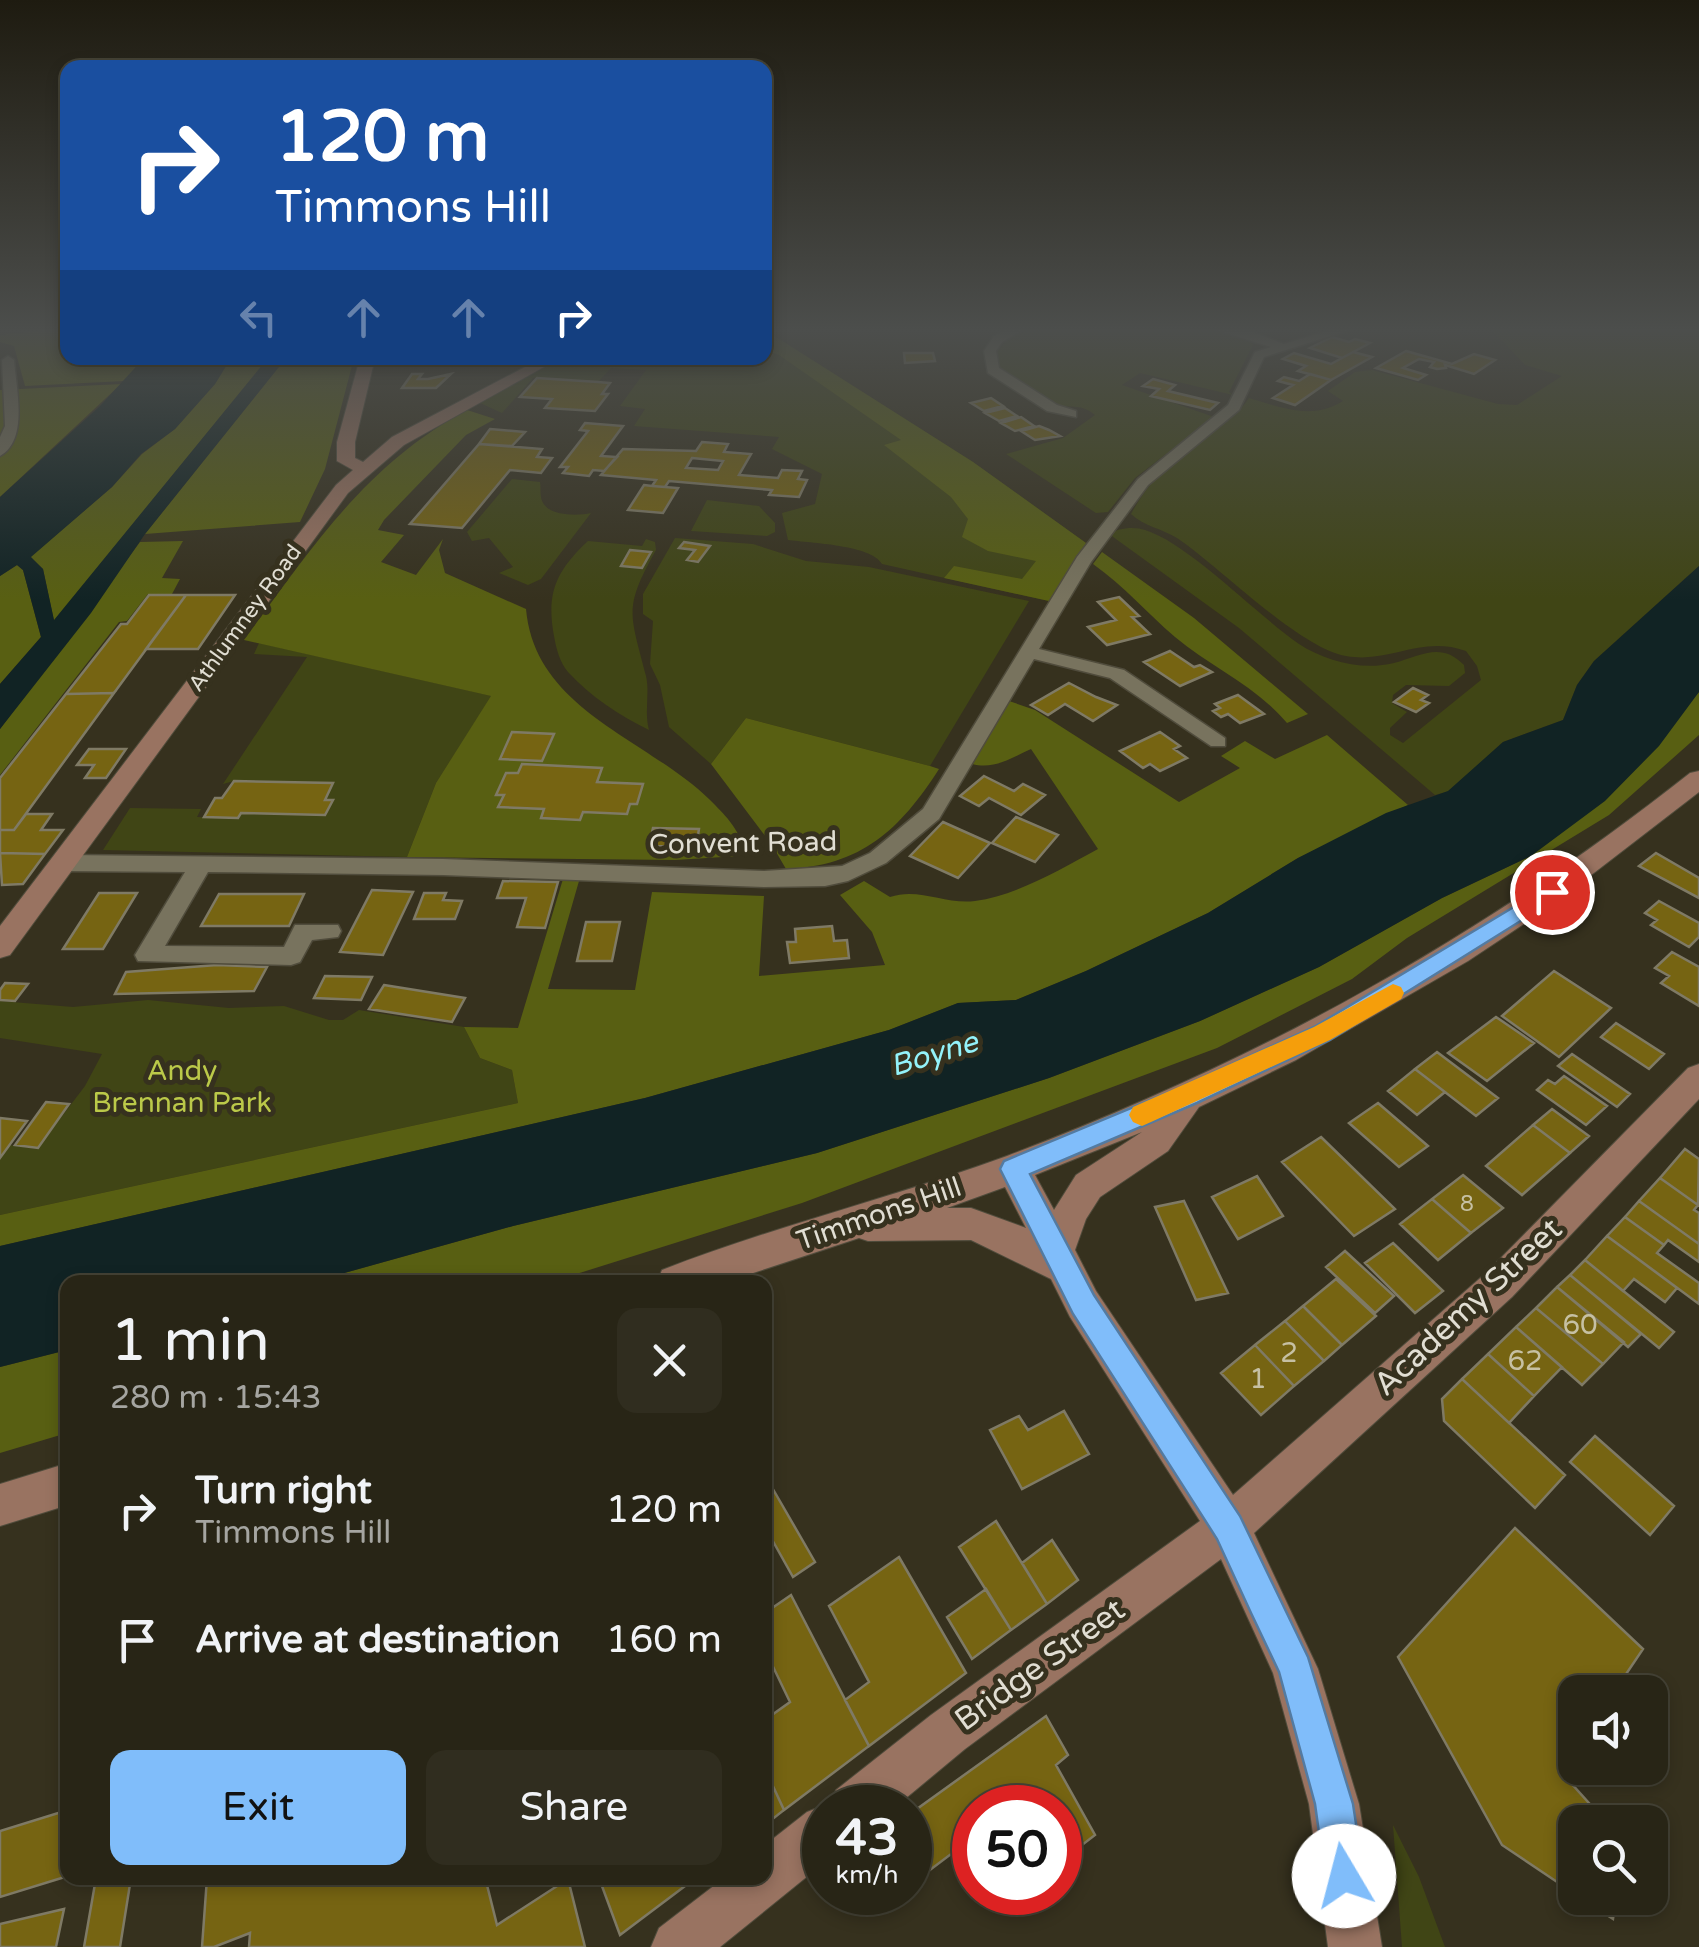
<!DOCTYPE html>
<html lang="en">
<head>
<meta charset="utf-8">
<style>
	body { margin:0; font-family:"Varela Round",sans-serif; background:#302d1f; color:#f1f3f6; height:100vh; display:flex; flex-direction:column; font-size:38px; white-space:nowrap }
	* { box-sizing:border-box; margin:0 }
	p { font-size:32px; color:#a5a5a1 }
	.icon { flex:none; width:55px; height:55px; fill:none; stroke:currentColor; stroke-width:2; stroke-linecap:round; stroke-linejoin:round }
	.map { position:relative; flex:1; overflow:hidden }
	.side { position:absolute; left:60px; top:1275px; width:712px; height:610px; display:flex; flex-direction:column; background:#282516; border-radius:20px; box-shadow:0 5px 15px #0003,0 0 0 2px #444235 }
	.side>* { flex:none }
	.guide { position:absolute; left:60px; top:60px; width:712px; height:305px; border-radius:20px; box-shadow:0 5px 15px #0003,0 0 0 2px #444235; background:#1a4fa0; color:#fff; overflow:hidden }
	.fabs { position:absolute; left:1558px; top:1675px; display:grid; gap:20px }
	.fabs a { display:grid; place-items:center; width:110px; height:110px; border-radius:20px; background:#282516; box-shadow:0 5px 15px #0003,0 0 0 2px #444235; font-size:50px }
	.speed { position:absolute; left:802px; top:1785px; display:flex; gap:20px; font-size:50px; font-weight:700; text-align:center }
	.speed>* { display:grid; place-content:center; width:130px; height:130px; border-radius:50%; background:#282516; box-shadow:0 5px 15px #0003,0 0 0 2px #444235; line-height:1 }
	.speed small { font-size:25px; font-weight:400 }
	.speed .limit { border:15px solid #d22; background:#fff; color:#111 }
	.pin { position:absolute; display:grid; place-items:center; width:85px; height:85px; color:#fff; margin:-42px; border:5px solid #fff; border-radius:50%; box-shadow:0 2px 10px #0007 }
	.me { position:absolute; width:110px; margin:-55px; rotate:352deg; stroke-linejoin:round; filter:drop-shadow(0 0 8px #0008) }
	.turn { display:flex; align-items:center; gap:35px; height:210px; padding:0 50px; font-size:45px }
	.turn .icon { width:130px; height:130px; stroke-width:2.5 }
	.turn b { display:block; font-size:70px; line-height:85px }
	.lanes { display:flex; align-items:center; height:95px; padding:0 50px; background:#0003; justify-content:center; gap:50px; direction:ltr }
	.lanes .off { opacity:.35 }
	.round { display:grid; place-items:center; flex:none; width:105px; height:105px; border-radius:20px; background:#302d1f }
	.overview { display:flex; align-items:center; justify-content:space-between; height:170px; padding:0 50px }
	h1 { font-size:60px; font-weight:600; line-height:75px }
	.primary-button { display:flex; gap:20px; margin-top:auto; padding:20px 50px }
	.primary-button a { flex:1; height:115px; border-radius:20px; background:#80bdfa; color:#111; font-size:40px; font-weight:600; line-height:115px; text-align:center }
	.primary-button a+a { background:#302d1f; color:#f1f3f6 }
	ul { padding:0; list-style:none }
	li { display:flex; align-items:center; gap:30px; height:130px; padding:0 50px }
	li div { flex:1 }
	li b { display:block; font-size:38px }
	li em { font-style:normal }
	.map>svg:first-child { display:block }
</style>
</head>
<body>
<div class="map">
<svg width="1699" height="1947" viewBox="0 0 1699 1947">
	<rect width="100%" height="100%" fill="#36311e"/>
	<path fill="#404515" d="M1031 327C1093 327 1198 316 1252 340L1253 345 1229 392 1233 395 1140 373 1122 385 1214 417 1135 478 1108 512 1096 513 1006 454 1063 438 1095 415C1081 403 1072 409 1057 405 1034 399 1003 377 993 356L1011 336Z
		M1489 327H1699V566L1594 661 1577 685 1563 720 1503 742 1450 791 1435 795 1239 628 1109 534C1118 528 1134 526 1145 530 1188 543 1257 615 1299 644 1325 661 1362 671 1394 663 1420 656 1441 641 1464 665L1465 673 1449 686 1406 685 1393 695 1392 703 1407 712 1390 728V735L1403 743 1481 680 1477 666 1466 651C1420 635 1390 664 1346 656 1299 648 1220 567 1177 538 1163 529 1143 526 1131 514 1147 483 1173 459 1201 439 1218 427 1237 416 1249 398 1281 407 1311 421 1343 401L1328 391 1355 372 1372 370 1498 404 1517 405 1562 376 1525 365Z
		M765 330 973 462 1086 543 1049 601 882 564C872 545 810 543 788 540L782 513 815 504 822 474 772 449 779 437 634 426 645 409 620 406 646 370 611 368 598 382 533 378 502 413 480 403 562 358H765Z
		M512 479 540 482C541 487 540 492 541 497 544 517 577 516 591 513L541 579 528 585 499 573 513 567 489 538 472 541 467 532Z
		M707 500 759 506 775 523V532L767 536 691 531Z
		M675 538 753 544 806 561 869 567 1029 601 930 766 746 718 711 764 669 727 660 685 650 664 653 621 643 614V594Z
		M646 539 655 542 656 550C623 609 630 613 646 676 650 693 644 712 649 730 619 715 591 697 568 672 560 663 556 648 554 636 546 593 556 571 588 541L642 546Z
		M259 643 492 696 436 783 407 857 103 850 130 808 201 809 197 817 238 818 241 813 325 815 332 801 325 800 332 783 234 781 223 784 307 657 254 654Z
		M148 1000 229 1008 284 1006 329 1020H343L359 1010 464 1027 480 1058 512 1070 518 1103 0 1215V1158L9 1145 37 1149 85 1086 102 1054 0 1038V1001L73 1007Z
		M1393 1825 1419 1877 1445 1947H1402Z"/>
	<path fill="#585f12" d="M40 327H67L68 358H144L124 381 25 386 14 346 0 342V335L38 331Z
		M765 330 973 462 1086 543 1049 601 944 578 954 566 1022 579 1036 561 988 551 962 537 968 519 951 497 884 445 901 440 779 355 765 350Z
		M231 358H268L54 621 43 569 30 557 112 487 142 454 175 429 215 384Z
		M286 358H354L325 469 300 522 145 534Z
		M121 384 0 497V390Z
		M467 410 495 419 466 435 384 520 378 530 404 535 381 562 416 575 443 539 439 550 445 573 526 609C535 710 646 738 709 799 724 814 739 828 744 850L739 856 675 860 407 857 436 783 491 696 244 640C310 550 366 464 467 410Z
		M183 541 162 578 180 579 172 594H148L127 621 119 622 0 775V729L140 542Z
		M1102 552 1194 618 1308 714 1287 723C1256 686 1211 667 1175 637 1146 612 1125 587 1093 564Z
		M17 565 23 570 41 637 0 684V576Z
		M1699 692V735L1609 815 1407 938 1352 979 1217 1048 802 1203 551 1282H312L513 1226 817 1153 1049 1078 1200 1021 1319 967 1442 898 1531 856Z
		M1009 701 1035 710 1179 802 1240 768 1221 756 1245 741 1275 759 1327 735 1408 805 1298 858 1208 913 1086 971 1016 1000 958 1003 889 1030 645 1098 0 1246V1215L518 1103 512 1070 480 1058 464 1027 518 1028 563 879 579 881 548 989 635 990 652 892 764 896 759 976 885 965 872 932 840 895 864 881 890 897C919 887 946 905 975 901 1018 895 1061 869 1098 849L1031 749C1011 758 994 770 972 764Z
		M746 718 930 766 939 769C900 830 861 866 786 869L772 845 711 764Z
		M67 1350V1433L0 1453V1367Z"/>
	<path fill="#112324" d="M144 358H231L215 384 175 429 141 454 112 487 31 557 43 569 54 620 268 358H286L145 534 91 613 0 729V684L41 637 23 570 17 565 0 576V497L100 406Z
		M1699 566V692L1659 746 1605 801 1531 856 1442 898 1319 967 1200 1021 1049 1078 817 1153 513 1226 312 1282H68L67 1350 0 1367V1246L645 1098 889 1030 958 1003 1016 1000 1086 971 1208 913 1298 858 1386 813 1448 791 1503 742 1563 720 1577 685 1594 661Z"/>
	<path fill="#766412" stroke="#7f7a65" stroke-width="2.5" fill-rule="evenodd" d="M1332 337 1349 342 1355 339 1370 343 1342 358 1310 348Z
		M1406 351 1452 364 1474 354 1495 360 1474 374 1445 365 1446 368 1437 369 1430 367 1434 362 1419 359 1403 368 1426 375 1418 380 1376 368Z
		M1353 352 1372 357 1331 380 1298 371 1306 366 1283 359 1294 353 1331 364Z
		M904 353H933L935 361 905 363Z
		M412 374H422L418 379H428L451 374 436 388H402Z
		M1310 374 1331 380 1295 405 1273 398 1293 385 1278 381 1284 377 1299 381Z
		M537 378 598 382 610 383 602 394H608L595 411 545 408 552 399 520 397Z
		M1153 379 1175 385 1168 391 1218 403 1210 410 1151 396 1159 389 1143 386Z
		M991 398 1003 406 984 411 971 403Z
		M1005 408 1017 416 999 421 985 413Z
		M1021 417 1034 426 1015 431 1001 423Z
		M585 423 623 426 601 456 617 457 604 471 593 470 589 476 563 473 568 467H560L588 431 580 430Z
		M1039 426 1049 430 1060 436 1035 440 1021 431Z
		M490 429 525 432 512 446 479 444Z
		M702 442 728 444 724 452 751 454 739 475 778 478 782 470 802 471 798 479 807 480 799 497 769 495 772 490 669 481 665 487 652 486 656 480 601 475 623 449 696 451ZM692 458 723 461 718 470 686 468Z
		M479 444 542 449 537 457 552 458 541 473 510 470 462 528 410 524Z
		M644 485 652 486 678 488 663 513 628 510Z
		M684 542 710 546 698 562 687 560 695 550 679 548Z
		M630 550 651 552 642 568 621 566Z
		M149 595H186L114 693 66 694 121 624H127Z
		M186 595H235L198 649H146Z
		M1119 597 1139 616 1132 617 1150 634 1107 645 1088 627 1116 620 1098 602Z
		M1170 651 1194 667 1200 665 1212 672 1180 686 1144 662Z
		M1069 683 1096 697 1117 705 1093 721 1065 704 1048 715 1031 705Z
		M1413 688 1428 695 1421 700 1429 703 1416 712 1394 702Z
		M114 693 14 830H0V778L66 694Z
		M1238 695 1264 714 1240 723 1228 714 1221 717 1213 711 1220 708 1215 704Z
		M512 732 554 734 542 761 500 759Z
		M1160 732 1180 746 1174 749 1187 758 1160 771 1150 764 1143 768 1120 751Z
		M89 749H126L106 778H85L94 765H77Z
		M522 764 602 768 597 782 643 784 637 804H630L627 814 583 812 580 820 541 818 544 809 498 807 504 795H496L506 773H518Z
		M984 776 1014 791 1023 784 1045 795 1021 815 989 798 979 806 960 796Z
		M234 781 333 783 325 800H333L325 815 241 813 238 818 204 817 215 798H222Z
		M26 814H52L41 830H63L45 854 0 853V830H14Z
		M1016 817 1058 835 1035 862 992 843Z
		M943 822 990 843 958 878 910 856Z
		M653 828 699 829 696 847 649 846Z
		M0 853 45 854 23 884 2 885Z
		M1656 853 1699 878V898L1639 866Z
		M503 881 558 882 545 928 517 927 526 898H497Z
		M372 890 413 892 383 955 340 952Z
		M99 893H137L103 949H63Z
		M424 893H446L443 900 462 901 455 919H414Z
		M219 894H304L289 926H201Z
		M1659 901 1699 923V937L1689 947 1651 925 1657 920 1645 913Z
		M586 922H620L612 961H577Z
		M832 926 834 941 847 940 849 958 790 963 787 942H796L795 929Z
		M1672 952 1699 967V1006L1661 983 1669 976 1655 968Z
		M217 965 267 967 254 991 115 994 126 972Z
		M1554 971 1611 1008 1559 1057 1502 1016Z
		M325 976 372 977 361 1000 314 998Z
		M5 983 28 984 15 1001 0 1000V990Z
		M384 985 465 998 452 1022 369 1009Z
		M1496 1017 1534 1043 1487 1081 1448 1053Z
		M1616 1023 1664 1054 1649 1069 1601 1037Z
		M1437 1052 1498 1098 1476 1116 1415 1069Z
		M1572 1054 1630 1094 1617 1107 1558 1066Z
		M1415 1069 1445 1092 1417 1115 1388 1091Z
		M1564 1076 1607 1106 1586 1125 1537 1090 1548 1080 1555 1084Z
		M46 1102 69 1104 38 1148 15 1145Z
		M1378 1103 1428 1146 1399 1167 1349 1123Z
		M1552 1109 1589 1136 1570 1153 1533 1125Z
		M0 1118 27 1121 0 1158Z
		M1533 1125 1570 1153 1522 1195 1486 1166Z
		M1321 1137 1395 1209 1354 1236 1282 1162Z
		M1685 1149 1699 1159 1698 1205 1660 1178Z
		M1463 1175 1503 1208 1471 1233 1432 1199Z
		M1257 1176 1283 1216 1238 1239 1212 1197Z
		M1660 1178 1698 1205 1694 1210 1699 1213V1244L1639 1201Z
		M1432 1199 1471 1233 1438 1260 1400 1224Z
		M1184 1201 1228 1293 1196 1300 1155 1207Z
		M1639 1201 1699 1244V1262L1668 1240 1664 1245 1625 1217Z
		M1625 1217 1664 1245 1657 1253 1699 1283V1304L1607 1236Z
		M1607 1236 1677 1288 1665 1302 1634 1279 1623 1291 1585 1260Z
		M1393 1243 1443 1291 1415 1313 1365 1263Z
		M1345 1251 1394 1296 1375 1313 1326 1267Z
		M1585 1260 1674 1332 1659 1348 1570 1275Z
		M1570 1275 1641 1334 1628 1347 1557 1287Z
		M1336 1279 1376 1316 1342 1345 1303 1306Z
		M1557 1287 1624 1342 1603 1364 1536 1308Z
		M1303 1306 1342 1345 1324 1361 1285 1321Z
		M1536 1308 1603 1364 1582 1385 1516 1327Z
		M1285 1321 1324 1361 1294 1386 1255 1345Z
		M1516 1327 1562 1367 1534 1396 1488 1354Z
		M1255 1345 1294 1386 1261 1415 1221 1373Z
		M1488 1354 1534 1396 1509 1423 1462 1379Z
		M1462 1379 1565 1475 1535 1508 1444 1421 1442 1399Z
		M1064 1411 1089 1454 1022 1489 990 1430 1019 1416 1028 1430Z
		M1595 1436 1674 1506 1650 1535 1570 1462Z
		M770 1484 815 1562 793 1577 765 1527V1487Z
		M996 1521 1047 1604 1011 1630 959 1547Z
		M1515 1528 1643 1649 1614 1692H1575V1751L1561 1772 1606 1822H1575V1894L1502 1845 1398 1657Z
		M1052 1540 1078 1580 1047 1604 1022 1563Z
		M899 1557 966 1673 869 1746 845 1700 869 1682 829 1606Z
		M986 1589 1011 1630 972 1659 947 1617Z
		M791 1595 869 1746 784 1810 765 1769V1720L790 1702 765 1650V1613Z
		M1046 1716 1068 1755 1056 1765 1095 1835 1060 1862V1808H975V1836L910 1885V1814Z
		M765 1769 784 1810 765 1825Z
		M68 1810V1876L0 1897V1831Z
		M96 1878H131L120 1947H84Z
		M207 1878H499L487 1885 497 1925 568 1879 585 1947H249L250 1933 214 1947H202Z
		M599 1878H687L689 1883 620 1935Z
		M1580 1898H1616L1613 1919Z
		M64 1909 56 1947H0V1924Z"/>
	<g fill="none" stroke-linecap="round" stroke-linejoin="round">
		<g stroke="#504c3c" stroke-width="3">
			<path id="street" d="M1012 327H1028L1002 342 996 351 999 368 1057 405 1076 411V417L1047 411 988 373 984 351 994 336Z
				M1207 327 1250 331 1284 344 1340 327H1359L1264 357 1239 410 1148 485 1091 562 1039 649 1124 670 1225 738V746H1211L1110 678 1034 659 939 819 886 863 848 881 825 886 764 887 443 875 208 872 165 946 284 947 295 925H338L341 931 338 937 312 940 300 962 291 965 138 961 135 955 185 872 65 871 54 863 65 855 443 859 764 871 842 866 870 853 923 809 1077 557 1138 479 1228 405 1255 352 1271 347Z
				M8 356 14 360C16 388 29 440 0 456V437L5 426 2 360Z"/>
		</g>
		<g stroke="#504c3c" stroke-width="2">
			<path id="secondary" d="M360 358H375L355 442V458L363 462 392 437 542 358H560L404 445 348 493 10 955 0 958V926L336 485 353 470 337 461V442Z
				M1699 771V792L1551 906 1468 961 1296 1060 1199 1107 1168 1151 1100 1197 1086 1219 1075 1250 1096 1291 1233 1495 1486 1273 1688 1068 1699 1064V1099L1512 1297 1254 1533 1318 1669 1359 1804 1382 1947H1328L1309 1804 1273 1673 1221 1559 965 1749 894 1808H825V1862L720 1947H651L659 1928 724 1878H765V1845L807 1812 825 1805 830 1807 836 1790 931 1715 1200 1521 1070 1317 1051 1279 971 1240 868 1241 859 1238 726 1282H657L662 1270C774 1226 893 1198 1007 1156 1258 1061 1479 940 1690 773ZM1142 1132 1076 1175 1054 1210 1035 1175ZM1005 1187 1026 1228 971 1208H947Z
				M68 1463V1505L0 1526V1484Z"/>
		</g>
		<use href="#street" fill="#78735e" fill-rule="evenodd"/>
		<use href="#secondary" fill="#997361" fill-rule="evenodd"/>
	</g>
	<linearGradient id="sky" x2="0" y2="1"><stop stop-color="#1e1b10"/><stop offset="0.55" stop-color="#4c4e4c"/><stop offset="1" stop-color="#4c4e4c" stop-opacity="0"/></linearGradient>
	<rect width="1699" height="600" fill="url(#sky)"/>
	<path fill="#80bdfa" stroke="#537ba2" stroke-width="2.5" d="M1552 884 1562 892 1559 897 1330 1040 1197 1103 1030 1174 1094 1295 1240 1516 1308 1657 1353 1804 1364 1876 1358 1889 1344 1895 1331 1889 1325 1876 1315 1804 1279 1672 1251 1613 1217 1539 1073 1314 1000 1169 1004 1161 1179 1088 1314 1027Z"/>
	<path fill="#f59e0b" d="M1393 984 1401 987 1404 993 1401 999 1330 1040 1151 1122 1142 1126 1133 1122 1129 1115 1133 1107 1314 1027Z"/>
	<g text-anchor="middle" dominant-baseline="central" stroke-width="10" stroke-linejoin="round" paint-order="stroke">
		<g font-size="22" fill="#e1ded3" stroke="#36311e">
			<text transform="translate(245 618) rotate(-54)">Athlumney Road</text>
		</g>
		<g font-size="22" fill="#c6c0a3">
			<text x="1467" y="1204">8</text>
		</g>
		<g font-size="28" fill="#e1ded3" stroke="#36311e">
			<text transform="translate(743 843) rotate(-1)">Convent Road</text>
			<text transform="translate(879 1214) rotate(-19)">Timmons Hill</text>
		</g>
		<g font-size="28" fill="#bbc949" stroke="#36311e">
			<text x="182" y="1071">Andy<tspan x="182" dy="32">Brennan Park</tspan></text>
		</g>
		<g font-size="28" fill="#c6c0a3">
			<text x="1580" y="1325">60</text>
			<text x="1289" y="1353">2</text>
			<text x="1525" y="1361">62</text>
			<text x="1258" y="1379">1</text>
		</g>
		<g font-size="30" font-style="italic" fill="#93f2fa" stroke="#36311e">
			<text transform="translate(934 1054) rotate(-17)">Boyne</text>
		</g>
		<g font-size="32" fill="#e1ded3" stroke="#36311e">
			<text transform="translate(1468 1307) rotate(-43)">Academy Street</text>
			<text transform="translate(1040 1665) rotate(-36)">Bridge Street</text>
		</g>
	</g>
</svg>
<div class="fabs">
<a><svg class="icon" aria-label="sound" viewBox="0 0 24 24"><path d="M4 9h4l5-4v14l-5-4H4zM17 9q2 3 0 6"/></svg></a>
<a><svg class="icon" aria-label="search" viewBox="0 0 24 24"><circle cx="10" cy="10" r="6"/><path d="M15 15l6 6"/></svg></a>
</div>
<div class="speed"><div>43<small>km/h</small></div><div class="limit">50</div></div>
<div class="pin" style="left:1552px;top:892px;background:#d93025"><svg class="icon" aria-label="arrive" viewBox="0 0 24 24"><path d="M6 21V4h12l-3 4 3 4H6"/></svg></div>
<svg class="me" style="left:1344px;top:1876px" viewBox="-20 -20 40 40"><circle r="19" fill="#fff"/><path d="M0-13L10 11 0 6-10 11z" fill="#80bdfa"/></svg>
<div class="guide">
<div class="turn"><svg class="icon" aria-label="right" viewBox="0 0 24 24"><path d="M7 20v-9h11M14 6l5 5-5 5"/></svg><div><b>120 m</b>Timmons Hill</div></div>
<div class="lanes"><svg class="icon off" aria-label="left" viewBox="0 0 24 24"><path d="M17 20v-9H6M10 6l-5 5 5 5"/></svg><svg class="icon off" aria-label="ahead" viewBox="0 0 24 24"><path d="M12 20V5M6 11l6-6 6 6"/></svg><svg class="icon off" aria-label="ahead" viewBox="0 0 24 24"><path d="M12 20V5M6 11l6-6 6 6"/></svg><svg class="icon" aria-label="right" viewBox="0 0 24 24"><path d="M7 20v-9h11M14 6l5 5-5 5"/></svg></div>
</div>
<section class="side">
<div class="overview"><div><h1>1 min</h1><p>280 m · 15:43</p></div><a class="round"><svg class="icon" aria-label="close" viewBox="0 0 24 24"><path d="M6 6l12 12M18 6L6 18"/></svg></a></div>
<ul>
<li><svg class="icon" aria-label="right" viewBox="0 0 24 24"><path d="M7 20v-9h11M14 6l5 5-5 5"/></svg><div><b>Turn right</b><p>Timmons Hill</p></div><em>120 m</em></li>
<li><svg class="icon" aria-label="arrive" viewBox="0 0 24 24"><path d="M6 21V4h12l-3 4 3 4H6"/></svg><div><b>Arrive at destination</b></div><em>160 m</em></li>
</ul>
<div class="primary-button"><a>Exit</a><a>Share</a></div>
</section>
</div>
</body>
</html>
